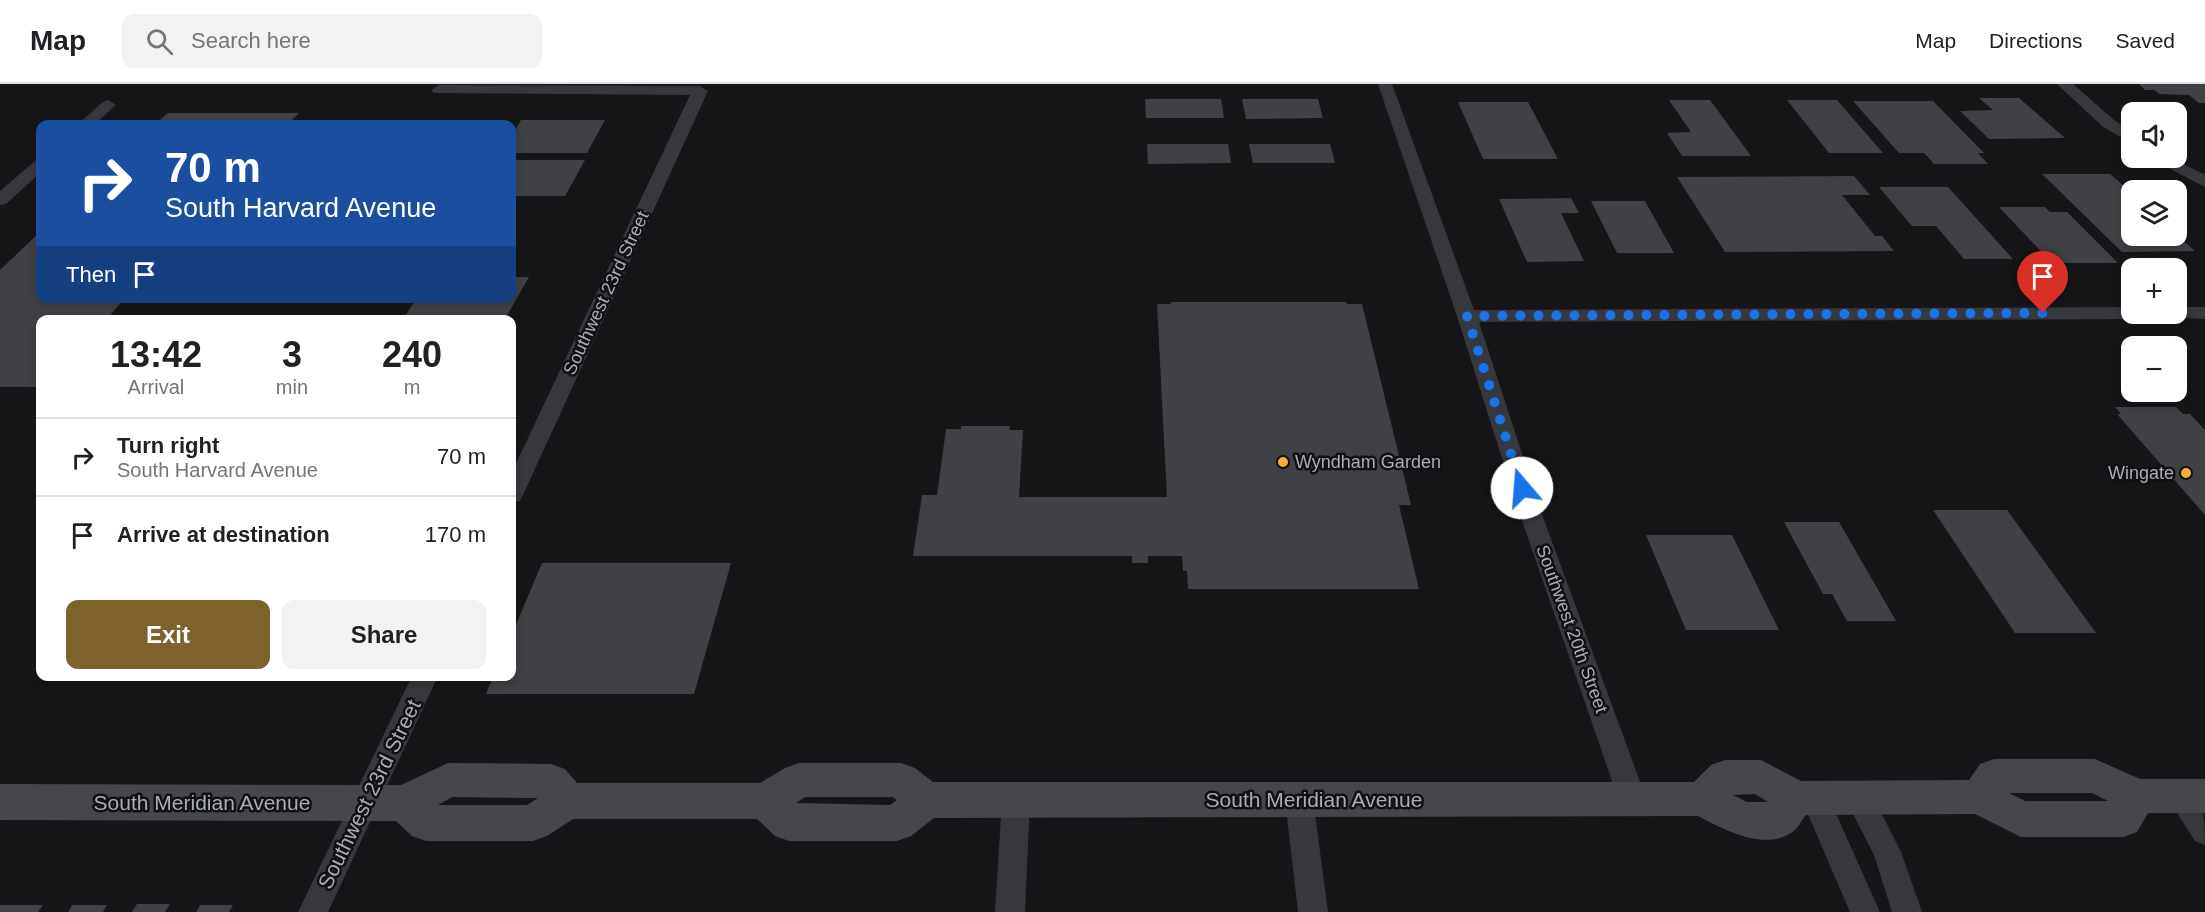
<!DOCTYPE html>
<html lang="en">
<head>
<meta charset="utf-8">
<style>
	body { margin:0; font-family:Helvetica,sans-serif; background:#f2f2f2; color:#202124; height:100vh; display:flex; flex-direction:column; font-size:22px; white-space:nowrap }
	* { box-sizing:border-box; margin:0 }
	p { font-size:20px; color:#757577 }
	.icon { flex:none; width:33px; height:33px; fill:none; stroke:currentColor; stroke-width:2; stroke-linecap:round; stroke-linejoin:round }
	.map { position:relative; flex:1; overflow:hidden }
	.drawer { position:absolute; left:36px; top:231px; width:480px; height:366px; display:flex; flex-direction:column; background:#fff; border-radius:12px; box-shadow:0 3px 9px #0003 }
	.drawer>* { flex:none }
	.banner { position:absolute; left:36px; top:36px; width:480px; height:183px; border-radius:12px; box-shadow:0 3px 9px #0003; background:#1a4fa0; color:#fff; overflow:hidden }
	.buttons { position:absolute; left:2121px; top:18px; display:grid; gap:12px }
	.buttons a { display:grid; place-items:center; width:66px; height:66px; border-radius:12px; background:#fff; box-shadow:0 3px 9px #0003; font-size:30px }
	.pin { position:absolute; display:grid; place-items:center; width:51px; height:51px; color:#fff; margin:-62px -26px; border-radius:50% 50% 50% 0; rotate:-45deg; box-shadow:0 0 6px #0007 }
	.pin .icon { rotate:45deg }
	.me { position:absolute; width:66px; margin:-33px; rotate:342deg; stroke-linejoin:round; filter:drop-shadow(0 0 4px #0008) }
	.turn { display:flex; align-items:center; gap:21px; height:126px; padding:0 30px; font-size:27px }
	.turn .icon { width:78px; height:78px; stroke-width:2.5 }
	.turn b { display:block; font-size:42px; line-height:51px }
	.then { display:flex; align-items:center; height:57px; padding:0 30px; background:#0003; gap:12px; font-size:22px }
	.eta { display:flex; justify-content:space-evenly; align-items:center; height:102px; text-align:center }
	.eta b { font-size:36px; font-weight:600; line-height:42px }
	.primary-button { display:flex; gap:12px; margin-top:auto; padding:12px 30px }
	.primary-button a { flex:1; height:69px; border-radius:12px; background:#7e622b; color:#fff; font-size:24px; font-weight:600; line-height:69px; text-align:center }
	.primary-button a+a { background:#f2f2f2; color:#202124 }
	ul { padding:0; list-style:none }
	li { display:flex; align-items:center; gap:18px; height:78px; padding:0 30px; border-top:2px solid #e0e0e0 }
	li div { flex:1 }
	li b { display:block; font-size:22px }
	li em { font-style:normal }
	header { display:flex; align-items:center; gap:36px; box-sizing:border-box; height:84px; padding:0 30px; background:#fff; border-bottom:2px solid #e0e0e0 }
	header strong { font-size:28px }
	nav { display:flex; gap:33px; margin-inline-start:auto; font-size:21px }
	.search { width:420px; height:54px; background:#f2f2f2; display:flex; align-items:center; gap:15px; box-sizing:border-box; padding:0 21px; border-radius:12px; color:#757577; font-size:22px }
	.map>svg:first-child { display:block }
</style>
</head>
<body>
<header>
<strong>Map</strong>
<div class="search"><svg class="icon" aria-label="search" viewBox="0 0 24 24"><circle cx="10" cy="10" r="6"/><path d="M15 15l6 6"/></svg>Search here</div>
<nav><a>Map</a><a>Directions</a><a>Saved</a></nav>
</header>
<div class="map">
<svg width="2205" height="828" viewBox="0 0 2205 828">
	<rect width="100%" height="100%" fill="#161618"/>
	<path fill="#404145" d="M2139 0H2205V19H2199L2189 11 2160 10 2154 6H2145Z
		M1979 14H2019L2065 54 1989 55 1960 27 1993 26Z
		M1145 15H1221L1224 34H1146Z
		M1242 15H1318L1323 34 1246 35Z
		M1669 16H1710L1751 72H1682L1667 49 1691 48Z
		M1787 16H1837L1883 69H1829Z
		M1853 17H1933L1984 69H1978L1988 80H1934L1924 69H1899Z
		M1458 18H1528L1558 75H1483Z
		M168 29H299L288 40H155Z
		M521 36H605L587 69H512V51Z
		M1147 60H1228L1231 79 1148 80Z
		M1249 60H1330L1335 79H1253Z
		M512 76H585L565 112H512Z
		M2042 90H2110L2132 109V152L2176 150 2195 167 2122 168Z
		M1854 92 1870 111H1842L1875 152H1882L1894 167 1725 168 1677 93Z
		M1879 103H1948L2013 175H1964L1936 142H1912Z
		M1571 114 1579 129H1561L1584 177 1527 178 1499 115Z
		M1591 117H1645L1674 169H1617Z
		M1999 123H2045L2050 128H2067L2118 179H2052Z
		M40 148V214H125L106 236H40V303H0V186Z
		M512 193H529L506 233 405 232 417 214H512Z
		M1171 218H1346L1347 220H1362L1411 421H1399L1419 505H1188L1187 487H1183L1182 472H1148V479H1132V472H913L922 411H937L946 345H961V342H1010L1009 346H1023L1019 413H1167L1157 220H1171Z
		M2115 323H2176L2183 330H2190L2205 346V431L2117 330H2121Z
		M1933 426H2007L2096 549H2015Z
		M1784 438H1839L1896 537H1847L1832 510H1823Z
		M1646 451H1732L1779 546H1686Z
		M542 479H731L694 610H486L493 592H512V550Z
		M137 820H170L165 828H132Z
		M0 821H43L38 828H0Z
		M72 821H107L103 828H68Z
		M200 821H233L229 828H196Z"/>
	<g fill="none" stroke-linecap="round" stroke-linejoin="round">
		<path fill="#37383d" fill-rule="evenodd" d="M1378 0H1392L1474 226 2132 223V230H2141L2139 233 2132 235 1479 238 1540 425 1646 714 1642 723 1632 726 1622 723 1618 714 1518 425 1457 232Z
			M2057 0H2073L2114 36 2132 48V60L2102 42Z
			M439 1 700 2 708 7 523 411 520 417 512 419V388L690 11 434 9 431 6Z
			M108 16 116 21 95 40H78L103 18Z
			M2153 74H2172L2205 91V103L2155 77Z
			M40 76V89L6 120 0 121V107L34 78Z
			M2176 223H2205V235L2169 233 2167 230H2176Z
			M412 592H438L328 828H298Z
			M2180 700C2205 710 2205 737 2205 761L2195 757 2166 712 2170 703Z
			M1815 702 1825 705 1880 828H1850L1801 714 1805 705Z
			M1859 702 1869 705 1901 768 1922 828H1892L1874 771 1845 714 1849 705Z
			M1016 703 1026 707 1030 716 1025 828H995L1002 716 1006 707Z
			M1299 703 1309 706 1313 715 1328 828H1298L1285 715 1289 706Z"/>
		<path fill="#45474d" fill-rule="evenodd" d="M1994 675H2095L2140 695H2205V729H2148L2137 748 2123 753H2021L1975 730 1806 731C1801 737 1797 746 1791 749 1763 767 1723 745 1698 732L934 734 911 752 897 757H789L775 752 757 735H573L547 752 533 757H426L412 752 396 737 0 736V700L401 701 448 679 551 680 565 685 577 699H760L785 684 799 679H901L915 684 933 698H1694L1711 681 1725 676H1761L1801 697 1969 696 1980 680ZM2009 709H2092L2108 717H2025ZM1755 710 1768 718H1747L1733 711ZM452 713 538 714 527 721H438ZM805 713H893L897 716 890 721 796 719Z"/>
	</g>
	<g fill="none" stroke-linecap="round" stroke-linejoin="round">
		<path stroke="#1a73e8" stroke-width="10" stroke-dasharray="0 18" d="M1522 404 1467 232 2043 229"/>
	</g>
	<g fill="#f2b134" stroke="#111113" stroke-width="2">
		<circle cx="1283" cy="378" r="6"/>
		<circle cx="2186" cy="389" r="6"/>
	</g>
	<g text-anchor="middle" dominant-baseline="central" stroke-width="5" stroke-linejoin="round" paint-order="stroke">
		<g font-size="18" fill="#a8adb8" stroke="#111113">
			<text transform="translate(606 209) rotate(-65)">Southwest 23rd Street</text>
			<text transform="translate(1572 545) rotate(70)">Southwest 20th Street</text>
		</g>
		<g font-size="18" fill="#a8adb8" stroke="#111113" text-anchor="start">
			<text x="1295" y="378">Wyndham Garden</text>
			<text x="2174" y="389" text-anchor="end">Wingate</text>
		</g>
		<g font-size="21" fill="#a8adb8" stroke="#111113">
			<text transform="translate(369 710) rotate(-64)">Southwest 23rd Street</text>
			<text x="1314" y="715">South Meridian Avenue</text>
			<text x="202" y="718">South Meridian Avenue</text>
		</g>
	</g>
</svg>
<div class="buttons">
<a><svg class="icon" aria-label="sound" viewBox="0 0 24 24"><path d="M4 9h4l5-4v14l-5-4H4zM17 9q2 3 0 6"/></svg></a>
<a><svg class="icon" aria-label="layers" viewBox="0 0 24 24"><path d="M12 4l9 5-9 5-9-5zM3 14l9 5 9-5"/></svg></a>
<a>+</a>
<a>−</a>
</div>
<div class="pin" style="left:2043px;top:229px;background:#d93025"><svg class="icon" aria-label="arrive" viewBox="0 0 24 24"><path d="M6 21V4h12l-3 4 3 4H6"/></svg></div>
<svg class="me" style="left:1522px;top:404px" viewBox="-20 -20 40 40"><circle r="19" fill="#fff"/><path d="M0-13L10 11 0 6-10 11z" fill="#1a73e8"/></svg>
<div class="banner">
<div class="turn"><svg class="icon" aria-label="right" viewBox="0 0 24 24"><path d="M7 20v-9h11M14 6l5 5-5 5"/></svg><div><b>70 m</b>South Harvard Avenue</div></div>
<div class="then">Then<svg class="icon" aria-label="arrive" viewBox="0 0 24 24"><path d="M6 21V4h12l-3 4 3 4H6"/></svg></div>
</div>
<section class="drawer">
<div class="eta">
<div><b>13:42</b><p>Arrival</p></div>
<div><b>3</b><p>min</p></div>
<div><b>240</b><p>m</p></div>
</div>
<ul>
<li><svg class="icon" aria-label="right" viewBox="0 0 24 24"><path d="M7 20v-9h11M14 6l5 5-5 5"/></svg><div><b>Turn right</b><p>South Harvard Avenue</p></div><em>70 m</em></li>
<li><svg class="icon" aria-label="arrive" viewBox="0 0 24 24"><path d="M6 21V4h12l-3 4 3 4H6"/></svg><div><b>Arrive at destination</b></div><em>170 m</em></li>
</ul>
<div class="primary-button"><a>Exit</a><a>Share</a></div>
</section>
</div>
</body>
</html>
